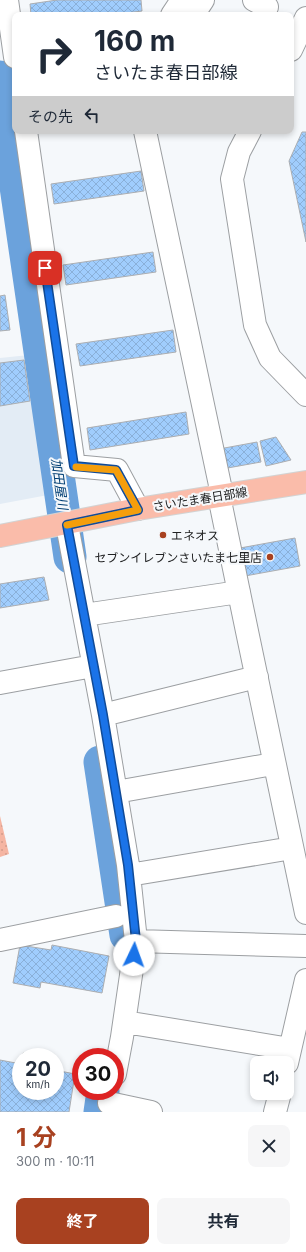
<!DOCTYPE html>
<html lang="ja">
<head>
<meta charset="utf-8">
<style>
	body { margin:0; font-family:Inter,"Noto Sans JP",sans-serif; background:#f6f6f7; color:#1f2937; height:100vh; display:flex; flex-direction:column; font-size:15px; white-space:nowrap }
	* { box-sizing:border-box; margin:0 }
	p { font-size:13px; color:#747a83 }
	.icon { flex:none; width:22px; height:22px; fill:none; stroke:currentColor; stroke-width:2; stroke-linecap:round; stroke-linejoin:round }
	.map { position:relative; height:1112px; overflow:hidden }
	.sheet { display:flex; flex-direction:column; background:#fff; flex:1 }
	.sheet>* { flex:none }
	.guide { position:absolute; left:12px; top:12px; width:282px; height:122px; border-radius:8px; box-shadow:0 2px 6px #0003; background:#fff; color:#1f2937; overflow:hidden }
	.buttons { position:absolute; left:250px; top:1056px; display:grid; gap:8px }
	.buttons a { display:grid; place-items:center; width:44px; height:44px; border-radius:8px; background:#fff; box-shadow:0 2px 6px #0003; font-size:20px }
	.speed { position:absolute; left:12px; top:1048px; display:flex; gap:8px; font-size:20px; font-weight:700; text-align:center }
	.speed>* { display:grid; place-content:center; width:52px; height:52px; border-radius:50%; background:#fff; box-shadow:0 2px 6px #0003; line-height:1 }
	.speed small { font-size:10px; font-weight:400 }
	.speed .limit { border:6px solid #d22; background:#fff; color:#111 }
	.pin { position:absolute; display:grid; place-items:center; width:34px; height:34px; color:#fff; margin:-17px; border-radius:8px; box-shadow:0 2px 6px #0006 }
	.me { position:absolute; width:44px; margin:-22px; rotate:3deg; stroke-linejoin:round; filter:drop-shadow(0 0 3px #0008) }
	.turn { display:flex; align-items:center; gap:14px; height:84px; padding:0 16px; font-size:18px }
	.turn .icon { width:52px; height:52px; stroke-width:2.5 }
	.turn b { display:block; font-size:28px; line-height:34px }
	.then { display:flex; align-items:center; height:38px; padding:0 16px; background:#0003; gap:8px; font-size:15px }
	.round { display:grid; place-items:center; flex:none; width:42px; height:42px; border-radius:8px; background:#f6f6f7 }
	.overview { display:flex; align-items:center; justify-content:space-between; height:68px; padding:0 16px }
	h1 { font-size:24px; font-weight:700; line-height:30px; color:#a84120 }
	.button { display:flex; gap:8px; margin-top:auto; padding:8px 16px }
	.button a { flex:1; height:46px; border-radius:8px; background:#a84120; color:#fff; font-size:16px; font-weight:700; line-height:46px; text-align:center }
	.button a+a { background:#f6f6f7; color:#1f2937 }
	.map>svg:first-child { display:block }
</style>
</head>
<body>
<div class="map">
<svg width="306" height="1112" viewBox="0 0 306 1112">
	<defs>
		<pattern id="grass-dots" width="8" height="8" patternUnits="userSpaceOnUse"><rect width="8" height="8" fill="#f5b5a2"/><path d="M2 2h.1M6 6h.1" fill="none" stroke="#d29b8b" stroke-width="1.8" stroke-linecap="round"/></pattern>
		<pattern id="building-cross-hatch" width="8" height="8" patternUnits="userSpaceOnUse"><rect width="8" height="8" fill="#a0cdfd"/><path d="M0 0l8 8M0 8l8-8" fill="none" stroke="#8ab0d9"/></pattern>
	</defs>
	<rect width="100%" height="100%" fill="#f5f8fb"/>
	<path fill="#e3ecf5" d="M29 355 48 495 0 504V358Z"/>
	<path fill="url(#grass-dots)" d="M0 816 9 854 0 857Z"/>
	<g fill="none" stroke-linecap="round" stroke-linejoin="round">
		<path stroke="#6ba2dc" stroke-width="33" d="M0 77 70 557
			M100 762 126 935
			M100 1112 103 1091"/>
	</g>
	<path fill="url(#building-cross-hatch)" stroke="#acaeb1" d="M57 0H141L142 11 111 15H31L30 4Z
		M302 132H306V242L289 161Z
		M141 171 144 191 54 204 51 184Z
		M153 252 156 272 66 285 63 265Z
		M5 295 10 330 0 331V296Z
		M173 330 176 352 80 366 76 344Z
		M24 360 30 401 0 406V363Z
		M186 412 189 434 90 450 87 428Z
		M276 437 291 460 266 466 260 441Z
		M257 442 261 462 222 469 219 449Z
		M295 538 300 566 245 576 240 548Z
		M44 577 49 600 0 608V584Z
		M20 945 51 950 52 945 109 956 102 993 41 982 40 988 13 983Z
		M23 1053 40 1056 39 1057H22Z
		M0 1060 21 1064V1091H55V1070L75 1074 69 1112H0Z"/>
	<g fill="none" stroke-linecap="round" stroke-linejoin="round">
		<g stroke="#9c9fa2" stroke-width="24">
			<path id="minor" d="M7 0 15 57
				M254 0 267 7
				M172 15 182 0
				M193 15 203 0
				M291 50 306 18
				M26 131 74 466 117 470 138 509
				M145 131 220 485 219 496C248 635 276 774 306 913
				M250 131 239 152 232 179 255 325 270 358 306 395
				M67 525 103 715 128 865 136 941 122 1037 115 1074
				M84 615 239 592
				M0 683 93 666
				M103 715 257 677
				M116 792 273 764
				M129 875 292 848
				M0 940 116 916
				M136 941 306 946
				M125 1022 290 1049
				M287 1063 306 980
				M109 1103 151 1112
				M275 1112 280 1093"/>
		</g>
		<g stroke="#d2d3d3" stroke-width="24">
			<path id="major" d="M0 536 138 509 306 482"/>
		</g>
		<use href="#minor" stroke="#fff" stroke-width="22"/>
		<use href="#major" stroke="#fabcaa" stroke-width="22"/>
	</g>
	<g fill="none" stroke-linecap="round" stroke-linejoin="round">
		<g stroke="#114b97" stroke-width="10">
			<path id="route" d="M45 268 74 466 116 470 138 510 67 525 103 715 128 865 136 941 134 955"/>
		</g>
		<use href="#route" stroke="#1a73e8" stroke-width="7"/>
		<path stroke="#f59e0b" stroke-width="7" d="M67 525 138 510 116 470 76 467"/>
	</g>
	<g fill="#a84120" stroke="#f5f8fb" stroke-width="1.5">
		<circle cx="163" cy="535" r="4"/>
		<circle cx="270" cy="557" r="4"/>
	</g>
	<g text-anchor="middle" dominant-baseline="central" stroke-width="4" stroke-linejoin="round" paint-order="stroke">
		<g font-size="12" fill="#202122" stroke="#f5f8fb">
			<text transform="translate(200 499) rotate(-9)">さいたま春日部線</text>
		</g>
		<g font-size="12" fill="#202122" stroke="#f5f8fb" text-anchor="start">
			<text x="171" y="535">エネオス</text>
			<text x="262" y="557" text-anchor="end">セブンイレブンさいたま七里店</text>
		</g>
		<g font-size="13" font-style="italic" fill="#003e73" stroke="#f5f8fb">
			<text transform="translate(60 484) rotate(82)">加田屋川</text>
		</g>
	</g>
</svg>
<div class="buttons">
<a><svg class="icon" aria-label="sound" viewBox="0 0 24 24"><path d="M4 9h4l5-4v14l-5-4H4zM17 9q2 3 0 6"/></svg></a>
</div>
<div class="speed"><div>20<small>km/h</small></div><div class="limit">30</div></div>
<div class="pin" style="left:45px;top:268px;background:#d93025"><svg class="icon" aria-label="arrive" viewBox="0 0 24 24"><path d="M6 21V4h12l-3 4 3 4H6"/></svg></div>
<svg class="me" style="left:134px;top:955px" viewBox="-20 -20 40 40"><circle r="19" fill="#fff"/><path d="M0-13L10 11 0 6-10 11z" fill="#1a73e8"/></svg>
<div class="guide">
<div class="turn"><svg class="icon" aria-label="right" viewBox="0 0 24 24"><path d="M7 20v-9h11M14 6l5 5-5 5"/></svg><div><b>160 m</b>さいたま春日部線</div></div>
<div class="then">その先<svg class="icon" aria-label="left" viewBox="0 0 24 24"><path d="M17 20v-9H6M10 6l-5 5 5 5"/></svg></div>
</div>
</div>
<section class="sheet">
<div class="overview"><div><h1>1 分</h1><p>300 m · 10:11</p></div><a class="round"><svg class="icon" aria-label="close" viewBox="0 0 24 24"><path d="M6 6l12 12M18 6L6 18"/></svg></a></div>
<div class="button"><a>終了</a><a>共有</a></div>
</section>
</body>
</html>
